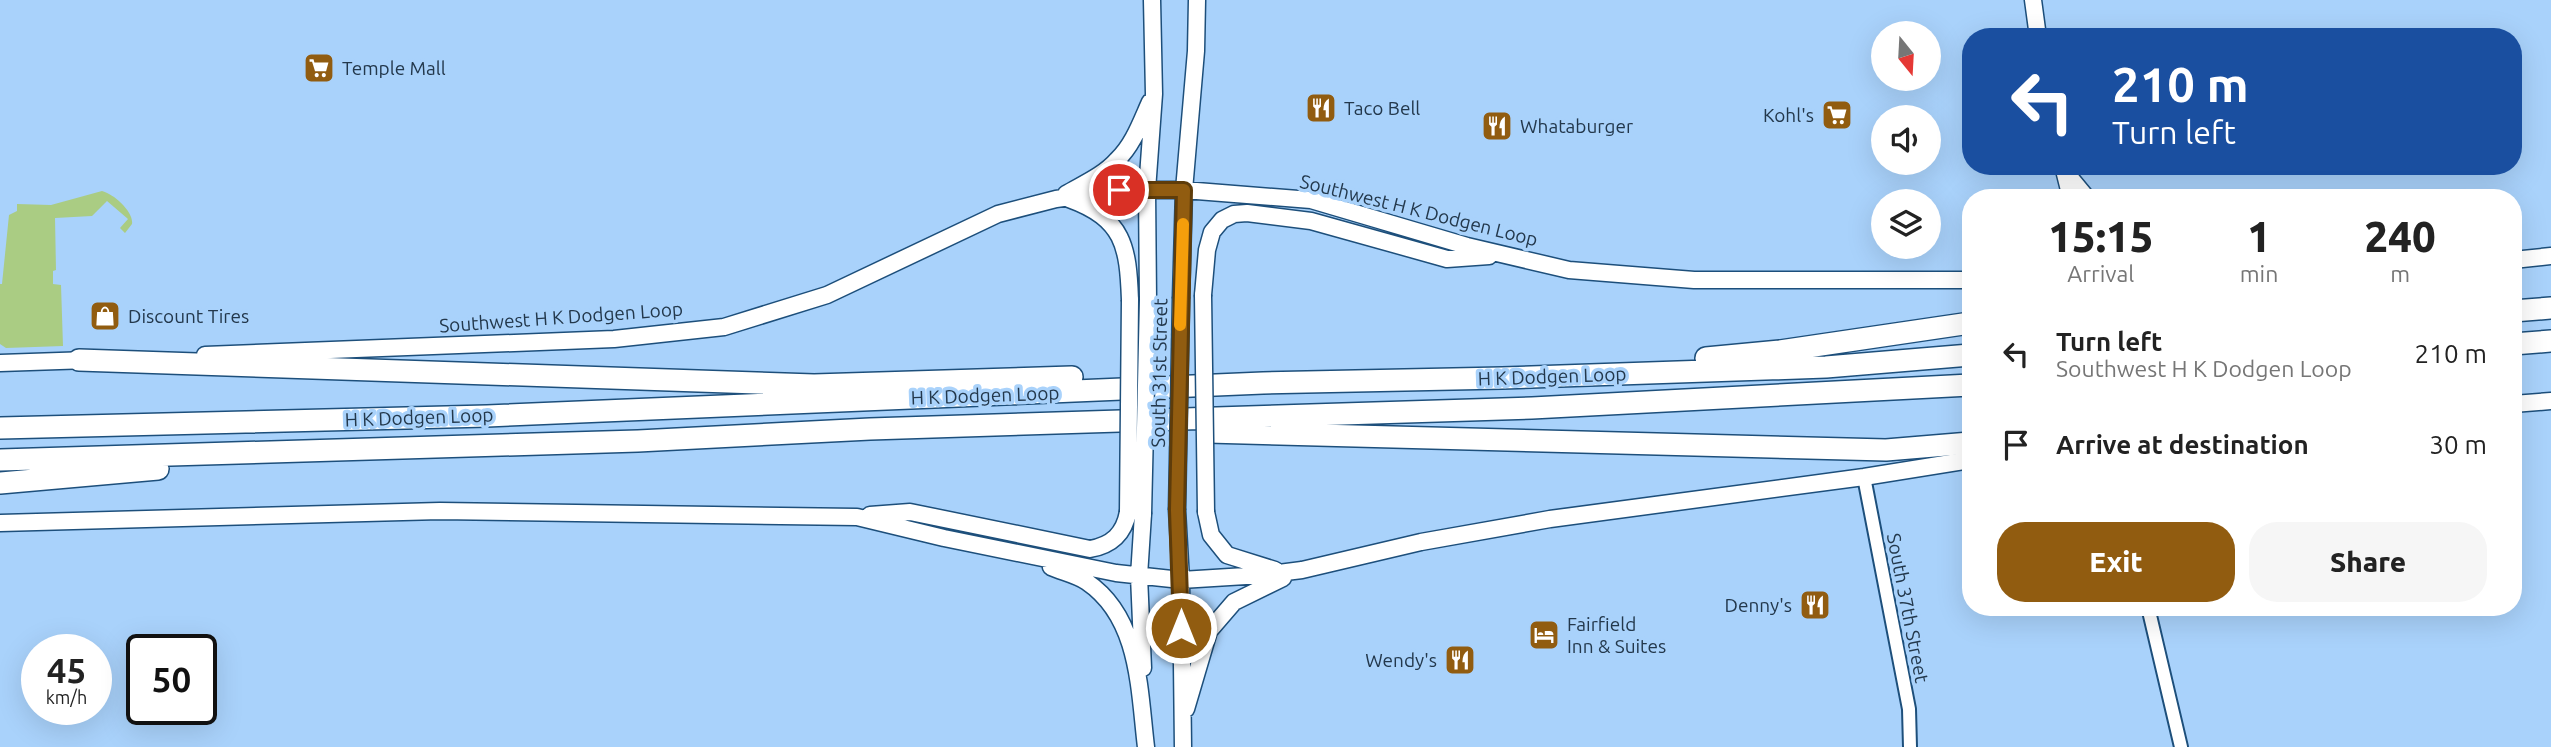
<!DOCTYPE html>
<html lang="en">
<head>
<meta charset="utf-8">
<style>
	body { margin:0; font-family:Ubuntu,sans-serif; background:#f6f6f6; color:#222; height:100vh; display:flex; flex-direction:column; font-size:26px; white-space:nowrap }
	* { box-sizing:border-box; margin:0 }
	p { font-size:23px; color:#767676 }
	.icon { flex:none; width:38px; height:38px; fill:none; stroke:currentColor; stroke-width:2; stroke-linecap:round; stroke-linejoin:round }
	.map { position:relative; flex:1; overflow:hidden }
	.drawer { position:absolute; left:1962px; top:189px; width:560px; height:427px; display:flex; flex-direction:column; background:#fff; border-radius:28px; box-shadow:0 7px 28px #0002 }
	.drawer>* { flex:none }
	.top-card { position:absolute; left:1962px; top:28px; width:560px; height:147px; border-radius:28px; box-shadow:0 7px 28px #0002; background:#1a4fa0; color:#fff; overflow:hidden }
	.needle { width:46px; rotate:162deg }
	.fabs { position:absolute; left:1871px; top:21px; display:grid; gap:14px }
	.fabs a { display:grid; place-items:center; width:70px; height:70px; border-radius:50%; background:#fff; box-shadow:0 7px 28px #0002; font-size:35px }
	.speed { position:absolute; left:21px; top:634px; display:flex; gap:14px; font-size:35px; font-weight:700; text-align:center }
	.speed>* { display:grid; place-content:center; width:91px; height:91px; border-radius:50%; background:#fff; box-shadow:0 7px 28px #0002; line-height:1 }
	.speed small { font-size:18px; font-weight:400 }
	.speed .limit { border:4px solid #111; border-radius:10px; background:#fff; color:#111 }
	.pin { position:absolute; display:grid; place-items:center; width:60px; height:60px; color:#fff; margin:-30px; border:4px solid #fff; border-radius:50%; box-shadow:0 2px 7px #0007 }
	.me { position:absolute; width:77px; margin:-38px; rotate:0deg; stroke-linejoin:round; filter:drop-shadow(0 0 5px #0008) }
	.turn { display:flex; align-items:center; gap:24px; height:147px; padding:0 35px; font-size:32px }
	.turn .icon { width:91px; height:91px; stroke-width:2.5 }
	.turn b { display:block; font-size:49px; line-height:60px }
	.eta { display:flex; justify-content:space-evenly; align-items:center; height:119px; text-align:center }
	.eta b { font-size:42px; font-weight:800; line-height:49px }
	.primary-button { display:flex; gap:14px; margin-top:auto; padding:14px 35px }
	.primary-button a { flex:1; height:80px; border-radius:28px; background:#915c10; color:#fff; font-size:28px; font-weight:800; line-height:80px; text-align:center }
	.primary-button a+a { background:#f6f6f6; color:#222 }
	ul { padding:0; list-style:none }
	li { display:flex; align-items:center; gap:21px; height:91px; padding:0 35px }
	li div { flex:1 }
	li b { display:block; font-size:26px }
	li em { font-style:normal }
	.map>svg:first-child { display:block }
</style>
</head>
<body>
<div class="map">
<svg width="2551" height="747" viewBox="0 0 2551 747">
	<rect width="100%" height="100%" fill="#a9d2fb"/>
	<path fill="#aacc83" d="M102 191C114 194 134 212 132 224L125 233 120 228 128 219 107 201 92 216 55 218 56 270 53 271V284L61 285 63 346 6 348 0 344V284H2L9 215 17 211V204L51 205Z"/>
	<g fill="none" stroke-linecap="round" stroke-linejoin="round">
		<g stroke="#1d4f7b" stroke-width="16">
			<path id="street" d="M1864 477 1909 709 1910 747
				M2148 607 2181 747"/>
		</g>
		<g stroke="#1d4f7b" stroke-width="19">
			<path id="secondary" d="M2033 0 2038 37
				M2063 166 2071 198
				M2068 175 2087 198
				M1066 194C1083 184 1104 175 1117 160 1133 145 1141 122 1150 102
				M1069 199C1124 219 1128 246 1130 300
				M2513 260 2551 256
				M1203 295 1207 250 1212 232 1222 220 1234 214 1247 213 1311 221 1447 259 1489 256
				M1181 297 1184 190 1196 51 1197 0
				M1148 300 1147 190 1154 94 1152 0
				M205 355 614 339 724 327 827 295 998 214 1056 199 1119 190H1184L1311 200 1467 246 1569 270 1694 280H1970
				M0 363 89 360
				M2513 404 2551 401
				M1177 510 1181 580 1183 747
				M1206 512 1211 535 1227 555 1275 570
				M1143 514 1139 576 1143 668
				M870 515 910 512 1090 549C1112 545 1124 534 1128 512
				M0 523 440 511 857 517 944 538 1116 573 1181 580 1262 575 1302 570 1421 542 1550 519 1864 477 1970 460
				M1051 567C1062 572 1077 575 1087 582 1140 618 1139 690 1146 747
				M1186 709 1209 631 1234 602 1283 578"/>
		</g>
		<g stroke="#1d4f7b" stroke-width="24">
			<path id="highway" d="M2513 311 2551 308
				M2513 344 2551 341
				M1706 358 1780 351 1970 323
				M79 360 814 385 1072 377
				M0 428 487 416 1263 383 1502 378 1826 367 1970 355
				M1208 432 1886 450 1970 443
				M0 460 638 441 870 429 1532 408 1970 385
				M0 483 158 469"/>
		</g>
		<use href="#street" stroke="#fff" stroke-width="12"/>
		<use href="#secondary" stroke="#fff" stroke-width="16"/>
		<use href="#highway" stroke="#fff" stroke-width="21"/>
		<g stroke="#1d4f7b" stroke-width="19" stroke-linecap="butt">
			<path id="secondary-bridge" d="M1203 295 1206 512
				M1177 510 1181 297
				M1128 512 1130 300
				M1143 514 1148 300"/>
		</g>
		<use href="#secondary-bridge" stroke="#fff" stroke-width="16"/>
	</g>
	<g fill="none" stroke-linecap="round" stroke-linejoin="round">
		<g stroke="#5e3c0a" stroke-width="18">
			<path id="route" d="M1119 190H1184L1177 510 1181 628"/>
		</g>
		<use href="#route" stroke="#915c10" stroke-width="12"/>
		<path stroke="#f59e0b" stroke-width="12" d="M1180 325 1183 224"/>
	</g>
	<defs>
		<g id="supermarket-square" transform="scale(1.575)"><rect x="-9" y="-9" width="18" height="18" rx="4" fill="#915c10" stroke="#a9d2fb"/><path d="M-6-5.5h2.5l.6 2H6L4.5 2H-2.5L-4.4-4H-6ZM-1.5 3.2a1.3 1.3 0 1 0 .1 0ZM3 3.2a1.3 1.3 0 1 0 .1 0Z" fill="#fff"/></g>
		<g id="restaurant-square" transform="scale(1.575)"><rect x="-9" y="-9" width="18" height="18" rx="4" fill="#915c10" stroke="#a9d2fb"/><path d="M-5-6h1v4h1v-4h1v4h1v-4h1v5L-1.5 .5V6h-2V.5L-5-1ZM5-6V6H3V1.5H1.5Q1.5-4 5-6Z" fill="#fff"/></g>
		<g id="shop-square" transform="scale(1.575)"><rect x="-9" y="-9" width="18" height="18" rx="4" fill="#915c10" stroke="#a9d2fb"/><path d="M-5-2.5h2.3a2.7 3.5 0 0 1 5.4 0H5L5.5 6h-11ZM-1.5-2.5h3a1.5 2.3 0 0 0-3 0Z" fill="#fff"/></g>
		<g id="hotel-square" transform="scale(1.575)"><rect x="-9" y="-9" width="18" height="18" rx="4" fill="#915c10" stroke="#a9d2fb"/><path d="M-6-4.5h1.5V1H6V5H4.5V3h-9V5H-6ZM-4 0a1.8 1.8 0 1 1 3.6 0ZM.5 0V-2.5h3Q6-2.5 6 0Z" fill="#fff"/></g>
	</defs>
	<g fill-rule="evenodd">
		<use href="#supermarket-square" x="319" y="68"/>
		<use href="#restaurant-square" x="1321" y="108"/>
		<use href="#supermarket-square" x="1837" y="115"/>
		<use href="#restaurant-square" x="1497" y="126"/>
		<use href="#shop-square" x="105" y="316"/>
		<use href="#restaurant-square" x="1815" y="605"/>
		<use href="#hotel-square" x="1544" y="635"/>
		<use href="#restaurant-square" x="1460" y="660"/>
	</g>
	<g text-anchor="middle" dominant-baseline="central" stroke-width="7" stroke-linejoin="round" paint-order="stroke">
		<g font-size="19" fill="#23384c" stroke="#a9d2fb" text-anchor="start">
			<text x="342" y="68">Temple Mall</text>
			<text x="1344" y="108">Taco Bell</text>
			<text x="1814" y="115" text-anchor="end">Kohl's</text>
			<text x="1520" y="126">Whataburger</text>
			<text x="128" y="316">Discount Tires</text>
			<text x="1792" y="605" text-anchor="end">Denny's</text>
			<text x="1567" y="624">Fairfield<tspan x="1567" dy="22">Inn &amp; Suites</tspan></text>
			<text x="1437" y="660" text-anchor="end">Wendy's</text>
		</g>
		<g font-size="19" fill="#23384c" stroke="#a9d2fb">
			<text transform="translate(1419 210) rotate(14)">Southwest H K Dodgen Loop</text>
			<text transform="translate(561 317) rotate(-4)">Southwest H K Dodgen Loop</text>
			<text transform="translate(1159 373) rotate(-89)">South 31st Street</text>
			<text transform="translate(1552 376) rotate(-2)">H K Dodgen Loop</text>
			<text transform="translate(985 395) rotate(-2)">H K Dodgen Loop</text>
			<text transform="translate(419 417) rotate(-2)">H K Dodgen Loop</text>
			<text transform="translate(1908 608) rotate(79)">South 37th Street</text>
		</g>
	</g>
</svg>
<div class="fabs">
<a><svg class="needle" viewBox="-14 -14 28 28"><path d="M0-13l5 13h-10z" fill="#e53935"/><path d="M0 13l5-13h-10z" fill="#767676"/></svg></a>
<a><svg class="icon" aria-label="sound" viewBox="0 0 24 24"><path d="M4 9h4l5-4v14l-5-4H4zM17 9q2 3 0 6"/></svg></a>
<a><svg class="icon" aria-label="layers" viewBox="0 0 24 24"><path d="M12 4l9 5-9 5-9-5zM3 14l9 5 9-5"/></svg></a>
</div>
<div class="speed"><div>45<small>km/h</small></div><div class="limit">50</div></div>
<div class="pin" style="left:1119px;top:190px;background:#d93025"><svg class="icon" aria-label="arrive" viewBox="0 0 24 24"><path d="M6 21V4h12l-3 4 3 4H6"/></svg></div>
<svg class="me" style="left:1181px;top:628px" viewBox="-20 -20 40 40"><circle r="17" fill="#915c10" stroke="#fff" stroke-width="3"/><path d="M0-11L8 9 0 5-8 9z" fill="#fff"/></svg>
<div class="top-card">
<div class="turn"><svg class="icon" aria-label="left" viewBox="0 0 24 24"><path d="M17 20v-9H6M10 6l-5 5 5 5"/></svg><div><b>210 m</b>Turn left</div></div>
</div>
<section class="drawer">
<div class="eta">
<div><b>15:15</b><p>Arrival</p></div>
<div><b>1</b><p>min</p></div>
<div><b>240</b><p>m</p></div>
</div>
<ul>
<li><svg class="icon" aria-label="left" viewBox="0 0 24 24"><path d="M17 20v-9H6M10 6l-5 5 5 5"/></svg><div><b>Turn left</b><p>Southwest H K Dodgen Loop</p></div><em>210 m</em></li>
<li><svg class="icon" aria-label="arrive" viewBox="0 0 24 24"><path d="M6 21V4h12l-3 4 3 4H6"/></svg><div><b>Arrive at destination</b></div><em>30 m</em></li>
</ul>
<div class="primary-button"><a>Exit</a><a>Share</a></div>
</section>
</div>
</body>
</html>
